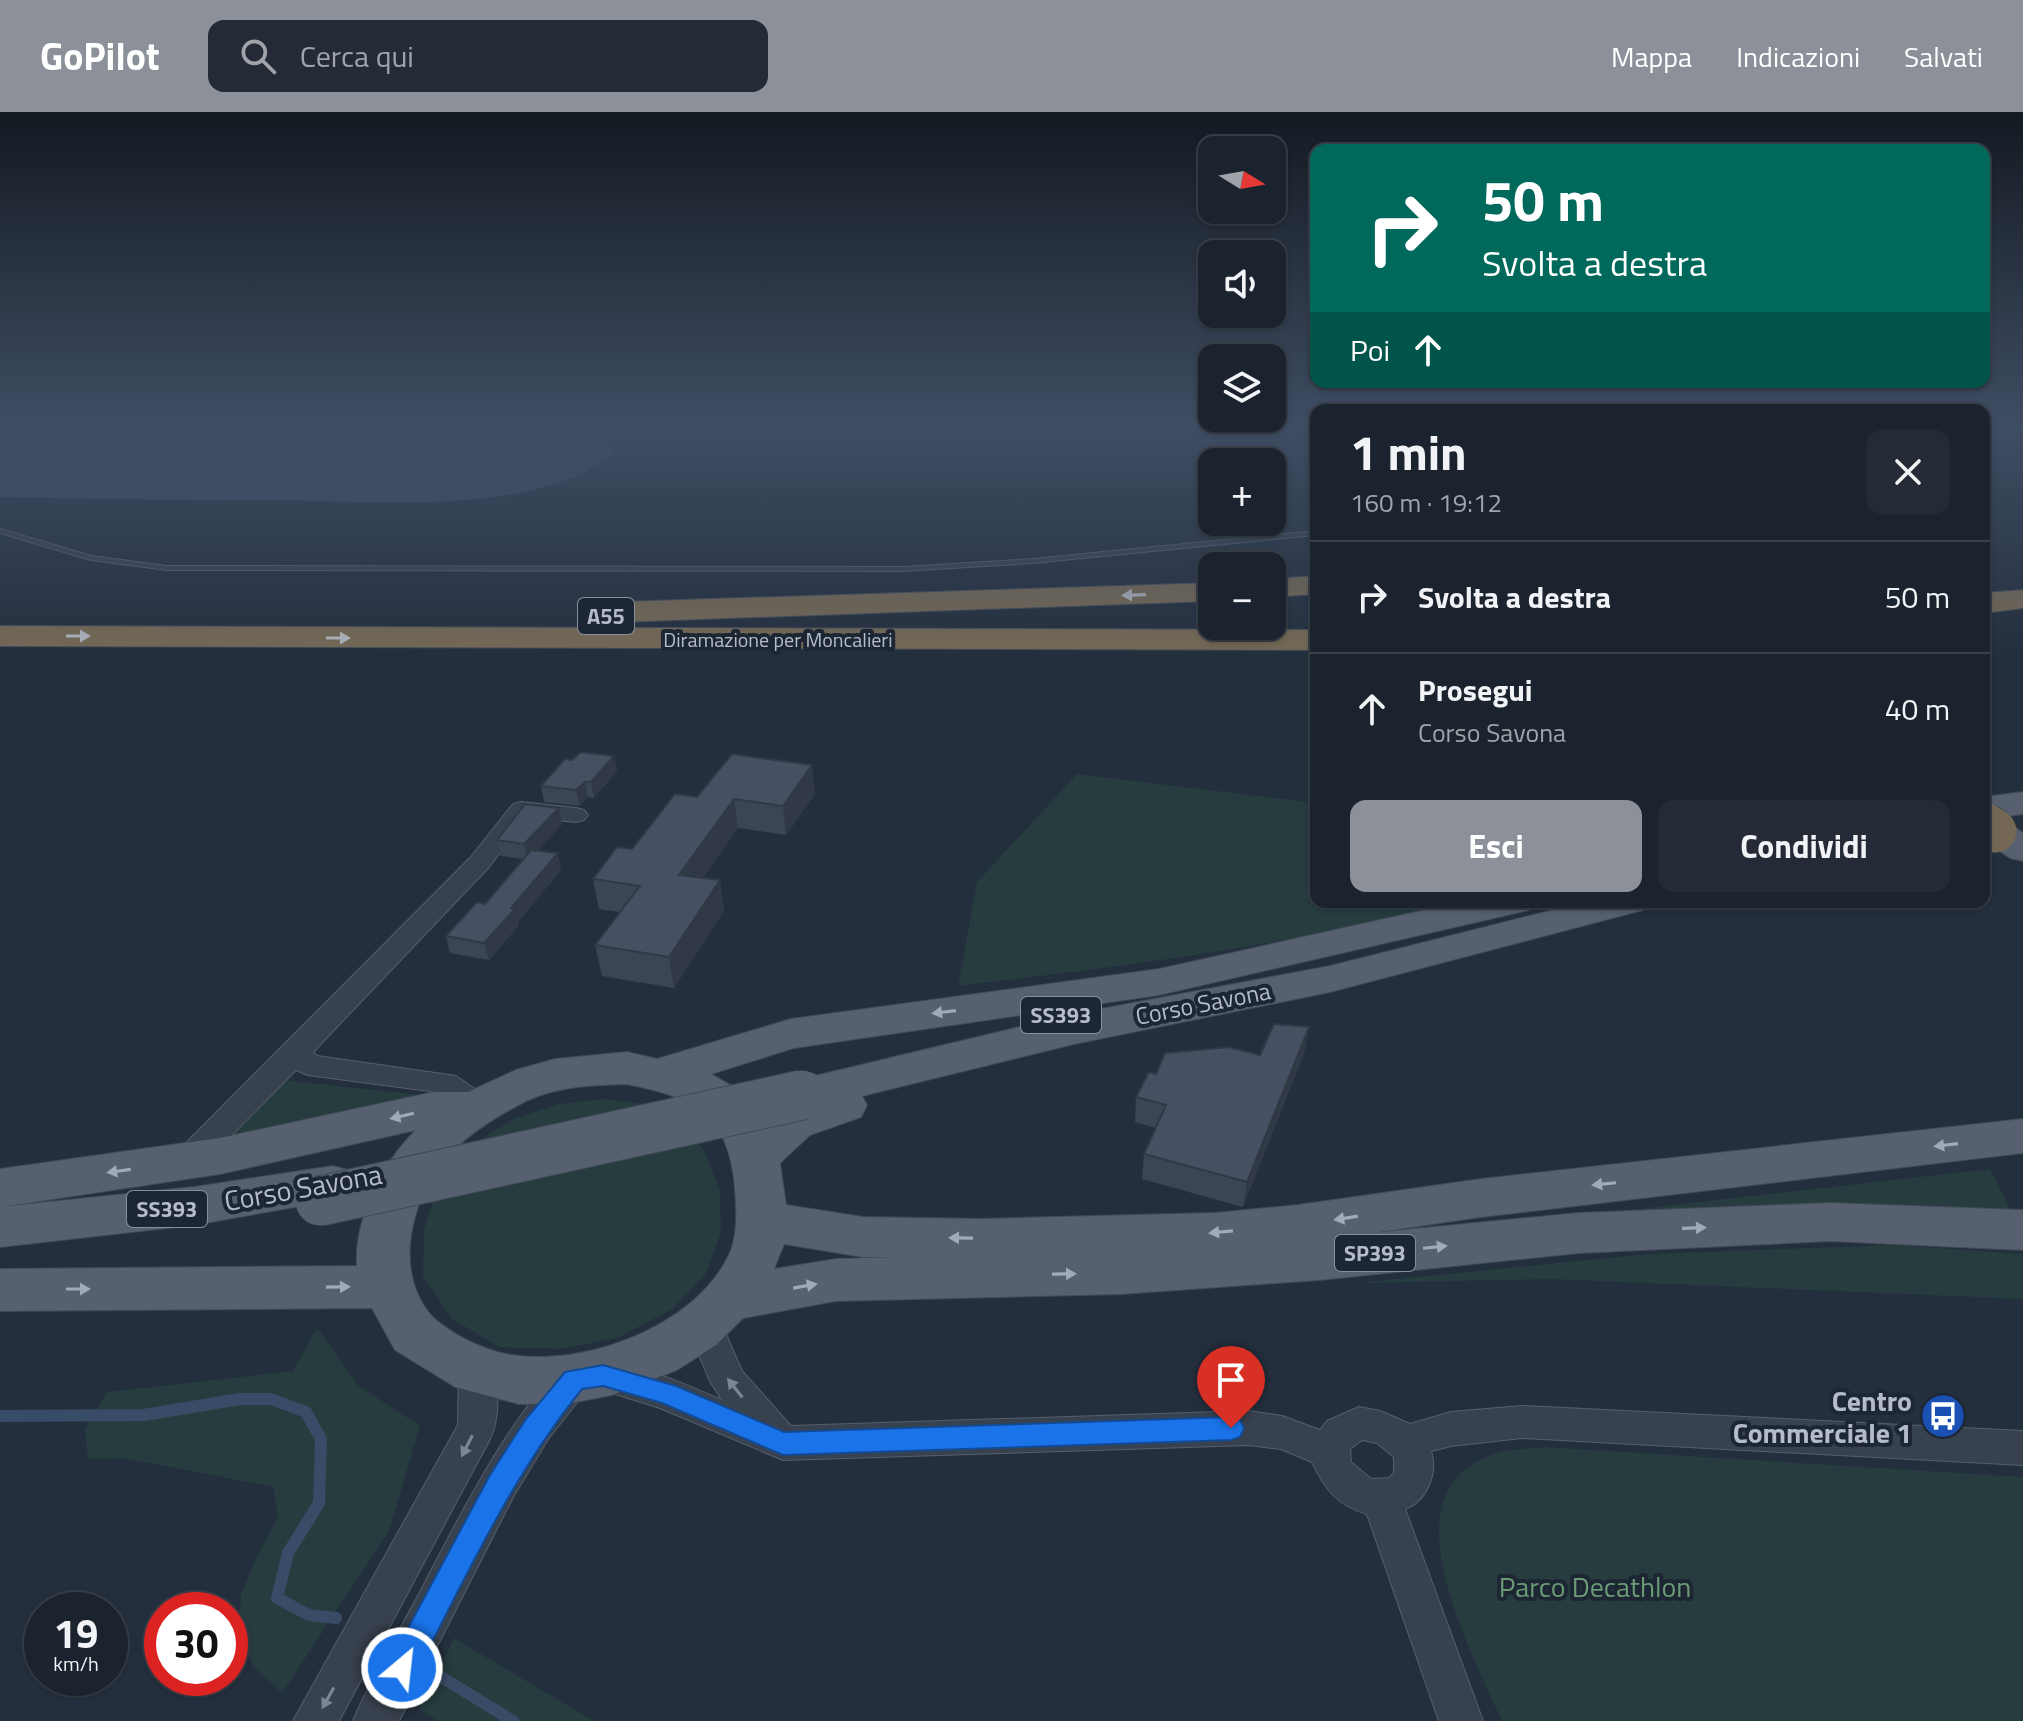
<!DOCTYPE html>
<html lang="it">
<head>
<meta charset="utf-8">
<style>
	body { margin:0; font-family:"Titillium Web",sans-serif; background:#242b36; color:#f1f3f6; height:100vh; display:flex; flex-direction:column; font-size:30px; white-space:nowrap }
	* { box-sizing:border-box; margin:0 }
	p { font-size:26px; color:#a0a4aa }
	.icon { flex:none; width:44px; height:44px; fill:none; stroke:currentColor; stroke-width:2; stroke-linecap:round; stroke-linejoin:round }
	.map { position:relative; flex:1; overflow:hidden }
	.details { position:absolute; left:1310px; top:292px; width:680px; height:504px; display:flex; flex-direction:column; background:#1b232e; border-radius:16px; box-shadow:0 2px 6px #0004,0 0 0 2px #39404a }
	.details>* { flex:none }
	.top-card { position:absolute; left:1310px; top:32px; width:680px; height:244px; border-radius:16px; box-shadow:0 2px 6px #0004,0 0 0 2px #39404a; background:#00695c; color:#fff; overflow:hidden }
	.needle { width:52px; rotate:101deg }
	.controls { position:absolute; left:1198px; top:24px; display:grid; gap:16px }
	.controls a { display:grid; place-items:center; width:88px; height:88px; border-radius:16px; background:#1b232e; box-shadow:0 2px 6px #0004,0 0 0 2px #39404a; font-size:40px }
	.speed { position:absolute; left:24px; top:1480px; display:flex; gap:16px; font-size:40px; font-weight:700; text-align:center }
	.speed>* { display:grid; place-content:center; width:104px; height:104px; border-radius:50%; background:#1b232e; box-shadow:0 2px 6px #0004,0 0 0 2px #39404a; line-height:1 }
	.speed small { font-size:20px; font-weight:400 }
	.speed .limit { border:12px solid #d22; background:#fff; color:#111 }
	.pin { position:absolute; display:grid; place-items:center; width:68px; height:68px; color:#fff; margin:-82px -34px; border-radius:50% 50% 50% 0; rotate:-45deg; box-shadow:0 0 8px #0007 }
	.pin .icon { rotate:45deg }
	.me { position:absolute; width:88px; margin:-44px; rotate:28deg; stroke-linejoin:round; filter:drop-shadow(0 0 6px #0008) }
	.turn { display:flex; align-items:center; gap:28px; height:168px; padding:0 40px; font-size:36px }
	.turn .icon { width:104px; height:104px; stroke-width:2.5 }
	.turn b { display:block; font-size:56px; line-height:68px }
	.then { display:flex; align-items:center; height:76px; padding:0 40px; background:#0003; gap:16px; font-size:30px }
	.round { display:grid; place-items:center; flex:none; width:84px; height:84px; border-radius:16px; background:#242b36 }
	.summary { display:flex; align-items:center; justify-content:space-between; height:136px; padding:0 40px }
	h1 { font-size:48px; font-weight:700; line-height:60px }
	.button { display:flex; gap:16px; margin-top:auto; padding:16px 40px }
	.button a { flex:1; height:92px; border-radius:16px; background:#8c9099; color:#fff; font-size:32px; font-weight:700; line-height:92px; text-align:center }
	.button a+a { background:#242b36; color:#f1f3f6 }
	ul { padding:0; list-style:none }
	li { display:flex; align-items:center; gap:24px; height:112px; padding:0 40px; border-top:2px solid #39404a }
	li div { flex:1 }
	li b { display:block; font-size:30px }
	li em { font-style:normal }
	header { display:flex; align-items:center; gap:48px; box-sizing:border-box; height:112px; padding:0 40px; background:#8c9099; color:#fff }
	header strong { font-size:38px }
	nav { display:flex; gap:44px; margin-inline-start:auto; font-size:28px }
	.search { width:560px; height:72px; background:#242b36; display:flex; align-items:center; gap:20px; box-sizing:border-box; padding:0 28px; border-radius:16px; color:#a0a4aa; font-size:30px }
	.map>svg:first-child { display:block }
</style>
</head>
<body>
<header>
<strong>GoPilot</strong>
<div class="search"><svg class="icon" aria-label="search" viewBox="0 0 24 24"><circle cx="10" cy="10" r="6"/><path d="M15 15l6 6"/></svg>Cerca qui</div>
<nav><a>Mappa</a><a>Indicazioni</a><a>Salvati</a></nav>
</header>
<div class="map">
<svg width="2023" height="1609" viewBox="0 0 2023 1609">
	<rect width="100%" height="100%" fill="#242f3e"/>
	<path fill="#263c3f" d="M1077 662 1316 691V790H1458C1294 833 1127 854 958 874L977 770Z
		M282 968 422 983 417 992 232 1033 239 1011Z
		M603 987 645 992 681 1013 704 1038 720 1079 721 1121 705 1163 672 1197 618 1226 560 1237 499 1235 452 1207 423 1164 424 1117 439 1071 479 1029 513 1007 558 992Z
		M1990 1057 2014 1105 1620 1099Z
		M1891 1133 2023 1142V1187L1552 1167 1356 1171 1648 1142Z
		M317 1216 359 1274 420 1314 389 1419 282 1581 253 1554 239 1522 241 1482 258 1442 278 1406 273 1375 124 1346 88 1347 85 1318 107 1280 293 1259Z
		M1544 1335 2023 1365V1609H1502C1474 1543 1383 1383 1489 1344 1506 1337 1526 1337 1544 1335Z
		M454 1526 594 1609H438L419 1597Z"/>
	<path fill="#394c67" d="M0 317H588L601 321 615 342C531 405 375 389 273 388 182 388 91 387 0 385Z"/>
	<g fill="none" stroke-linecap="round" stroke-linejoin="round">
		<path stroke="#394c67" stroke-width="12" d="M0 1304 144 1303 240 1287H271L306 1300 321 1327 319 1391 288 1441 277 1486 309 1503 336 1506
			M438 1563 513 1609"/>
		<g stroke="#565f6c" stroke-width="2">
			<path id="service" d="M0 417 92 444 167 454 903 455 1033 447 1316 419V423L1033 451 903 459 167 458 91 448 0 421Z"/>
		</g>
		<g stroke="#565f6c" stroke-width="2">
			<path id="minor" d="M521 690 576 696 584 698 588 703 584 708 576 710 527 705 489 755 313 940 317 944 456 964 490 988 494 996 490 1004 479 1007 468 1004 437 980 308 963 296 958 198 1057 187 1061 176 1057 171 1049 176 1041 471 745 513 692Z
				M703 1195 716 1200 742 1259 791 1314 1249 1299 1282 1304 1320 1318 1327 1309 1359 1295 1380 1299 1410 1312 1451 1300 1522 1294 2023 1319V1353L1522 1326 1451 1334 1431 1339C1438 1361 1427 1389 1405 1397L1483 1609H1439L1367 1402C1337 1393 1325 1377 1312 1350L1281 1337 1249 1333 783 1348 660 1296 590 1274 548 1327 513 1385 399 1609H353C371 1566 396 1525 418 1484 445 1433 524 1270 574 1252L588 1258 590 1253C622 1242 690 1275 722 1288L710 1269 685 1210 690 1200ZM1362 1328 1377 1331 1394 1345V1361L1389 1366 1371 1367 1351 1350 1350 1337Z
				M477 1243 490 1247C500 1267 500 1306 490 1327L339 1609H293L458 1313 459 1258 464 1247Z"/>
		</g>
		<g stroke="#414a57" stroke-width="2">
			<path id="primary" d="M2023 680V702L1984 707V685Z
				M1995 708 2008 711 2023 721V749L2010 746 1984 728V711Z
				M1461 790H1535L1529 798 1159 883 794 936 711 962 739 978 763 1009 786 995 779 983 786 972 802 967 1074 902 1330 854 1585 790H1649L1643 798 1330 880 1074 932 862 984 867 993 861 1005 810 1023 782 1049 780 1052 786 1093 863 1105 981 1107 1214 1101 1298 1093 1481 1067 2023 1007V1041L1481 1105 1372 1121 1579 1101 1830 1091 2023 1098V1138L1830 1129 1579 1141 1319 1168 1121 1182 836 1189 743 1206 716 1233 677 1258 612 1283 566 1292H519L455 1275 395 1238 372 1196 0 1199V1157L357 1154C354 1107 383 1050 416 1018L220 1062 0 1095V1057L220 1026 434 980H468L516 958 555 947 627 940 657 947 791 907 1159 857ZM627 972C688 985 725 997 734 1066 736 1088 739 1117 731 1138 699 1218 563 1266 485 1236 467 1229 442 1216 429 1201 394 1156 411 1090 444 1049 465 1023 497 1004 526 989 559 974 592 973 627 972ZM784 1132 863 1145H896L836 1147 774 1157Z
				M333 1054 351 1059 358 1072 351 1085 194 1113 0 1135V1095L194 1075Z"/>
		</g>
		<g stroke="#434c59" stroke-width="2">
			<path id="motorway" d="M1316 464V482L1272 485V467Z
				M1212 471V489L619 510 608 507 603 500 608 493 619 490Z
				M2023 478V496L1984 501V481Z
				M0 514 1316 518V538L0 534Z"/>
		</g>
		<use href="#service" fill="#38414e" fill-rule="evenodd"/>
		<use href="#minor" fill="#38414e" fill-rule="evenodd"/>
		<use href="#primary" fill="#56606e" fill-rule="evenodd"/>
		<use href="#motorway" fill="#746855" fill-rule="evenodd"/>
		<g stroke="#414a57" stroke-width="51" stroke-linecap="butt">
			<path id="primary-bridge" d="M320 1089 802 983"/>
		</g>
		<g stroke="#434c59" stroke-width="45" stroke-linecap="butt">
			<path id="motorway-bridge" d="M1984 712 1995 719"/>
		</g>
		<use href="#primary-bridge" stroke="#56606e" stroke-width="49"/>
		<use href="#motorway-bridge" stroke="#746855" stroke-width="43"/>
	</g>
	<path fill="#3b4654" d="M614 644 617 659 594 686 588 685 580 694 544 690 541 674 572 648Z
		M815 682 786 723 738 716 703 766 720 768 724 799 674 876 602 864 595 833 620 800 599 797 593 767 632 737 697 685Z
		M559 696 562 712 537 739 561 758 518 810 519 813 489 848 450 841 446 824 485 792 523 747 501 744 497 728Z
		M1305 939 1243 1095 1142 1067 1144 1042 1156 1016 1135 1010 1136 985 1156 962 1260 943Z"/>
	<path fill="#303945" d="M614 644 617 659 594 686 591 670Z
		M812 653 815 682 786 723 783 694Z
		M585 670 588 685 580 694 576 678Z
		M734 687 738 716 684 793 679 763Z
		M559 696 562 712 528 748 524 732Z
		M558 741 561 758 518 810 519 813 489 848 484 831 511 796Z
		M720 768 724 799 674 876 669 845Z
		M1309 915 1305 939 1243 1095 1247 1070Z"/>
	<path fill="#455162" stroke="#303945" stroke-width="2" d="M581 640 614 644 591 670H585L576 678 541 674 565 647 572 648Z
		M732 642 812 653 783 694 734 687 679 763 720 768 669 845 595 833 640 774 593 767 617 735 632 737 675 682 697 685Z
		M525 692 559 696 524 732 497 728Z
		M531 738 558 741 511 796 515 797 484 831 446 824 477 790 485 792Z
		M1274 912 1309 915 1247 1070 1144 1042 1166 993 1136 985 1149 960 1156 962 1165 941 1229 935 1260 943Z"/>
	<defs><path id="oneway-solid" d="M-6-.8H1V-3.2L6.5 0L1 3.2V.8H-6Z" transform="scale(2)"/></defs>
	<g fill="#aeb4bd">
		<use href="#oneway-solid" transform="translate(1134 483) rotate(178)"/>
		<use href="#oneway-solid" transform="translate(78 524)"/>
		<use href="#oneway-solid" transform="translate(338 526)"/>
	</g>
	<g fill="#a1aab7">
		<use href="#oneway-solid" transform="translate(944 900) rotate(173)"/>
		<use href="#oneway-solid" transform="translate(402 1004) rotate(167)"/>
		<use href="#oneway-solid" transform="translate(1946 1033) rotate(173)"/>
		<use href="#oneway-solid" transform="translate(119 1059) rotate(172)"/>
		<use href="#oneway-solid" transform="translate(1604 1072) rotate(174)"/>
		<use href="#oneway-solid" transform="translate(1346 1106) rotate(171)"/>
		<use href="#oneway-solid" transform="translate(1694 1116) rotate(-2)"/>
		<use href="#oneway-solid" transform="translate(1221 1120) rotate(175)"/>
		<use href="#oneway-solid" transform="translate(961 1126) rotate(-179)"/>
		<use href="#oneway-solid" transform="translate(1435 1135) rotate(-6)"/>
		<use href="#oneway-solid" transform="translate(1064 1162) rotate(-1)"/>
		<use href="#oneway-solid" transform="translate(805 1174) rotate(-10)"/>
		<use href="#oneway-solid" transform="translate(338 1175) rotate(-1)"/>
		<use href="#oneway-solid" transform="translate(78 1177)"/>
	</g>
	<g fill="#7c8592">
		<use href="#oneway-solid" transform="translate(735 1276) rotate(-128)"/>
		<use href="#oneway-solid" transform="translate(467 1334) rotate(117)"/>
		<use href="#oneway-solid" transform="translate(328 1586) rotate(119)"/>
	</g>
	<linearGradient id="sky" x2="0" y2="1"><stop stop-color="#141a22"/><stop offset="0.58" stop-color="#3f4d63"/><stop offset="1" stop-color="#3f4d63" stop-opacity="0"/></linearGradient>
	<rect width="2023" height="542" fill="url(#sky)"/>
	<path fill="#1a73e8" stroke="#114b97" stroke-width="2" d="M603 1253 676 1274 784 1320 1231 1305 1240 1308 1244 1316 1240 1325 1231 1328 783 1343 662 1291 603 1274 582 1277C511 1365 465 1467 413 1567L402 1572 392 1567 387 1556 392 1546 490 1363 526 1307 565 1260Z"/>
	<defs>
		<g id="bus-disc" transform="scale(2.3)"><circle r="9.5" fill="#1a4fb4" stroke="#1d2633"/><path d="M-5-6H5V4H4V6H2V4H-2V6H-4V4H-5ZM-3.5-4V0h7V-4ZM-3.5 1.2v1.5H-2V1.2ZM2 1.2v1.5H3.5V1.2Z" fill="#fff"/></g>
	</defs>
	<g fill-rule="evenodd">
		<use href="#bus-disc" x="1943" y="1304"/>
	</g>
	<g text-anchor="middle" dominant-baseline="central" stroke-width="8" stroke-linejoin="round" paint-order="stroke">
		<g font-size="20" fill="#b4bcc9" stroke="#1d2633">
			<text x="778" y="527">Diramazione per Moncalieri</text>
		</g>
		<g fill="#1d2633" stroke="#878f9c" stroke-width="2">
			<rect x="578" y="486" width="56" height="36" rx="6"/>
			<rect x="1021" y="885" width="80" height="36" rx="6"/>
			<rect x="127" y="1079" width="80" height="36" rx="6"/>
			<rect x="1335" y="1123" width="80" height="36" rx="6"/>
		</g>
		<g font-size="22" font-weight="bold" fill="#b4bcc9">
			<text x="606" y="504">A55</text>
			<text x="1061" y="903">SS393</text>
			<text x="167" y="1097">SS393</text>
			<text x="1375" y="1141">SP393</text>
		</g>
		<g font-size="24" fill="#b4bcc9" stroke="#1d2633">
			<text transform="translate(1203 891) rotate(-11)">Corso Savona</text>
		</g>
		<g font-size="28" fill="#b4bcc9" stroke="#1d2633">
			<text transform="translate(303 1075) rotate(-10)">Corso Savona</text>
		</g>
		<g font-size="28" font-weight="bold" fill="#b4bcc9" stroke="#1d2633" text-anchor="end">
			<text x="1912" y="1288">Centro<tspan x="1912" dy="32">Commerciale 1</tspan></text>
		</g>
		<g font-size="28" fill="#6b9a76" stroke="#1d2633">
			<text x="1595" y="1474">Parco Decathlon</text>
		</g>
	</g>
</svg>
<div class="controls">
<a><svg class="needle" viewBox="-14 -14 28 28"><path d="M0-13l5 13h-10z" fill="#e53935"/><path d="M0 13l5-13h-10z" fill="#a0a4aa"/></svg></a>
<a><svg class="icon" aria-label="sound" viewBox="0 0 24 24"><path d="M4 9h4l5-4v14l-5-4H4zM17 9q2 3 0 6"/></svg></a>
<a><svg class="icon" aria-label="layers" viewBox="0 0 24 24"><path d="M12 4l9 5-9 5-9-5zM3 14l9 5 9-5"/></svg></a>
<a>+</a>
<a>−</a>
</div>
<div class="speed"><div>19<small>km/h</small></div><div class="limit">30</div></div>
<div class="pin" style="left:1231px;top:1316px;background:#d93025"><svg class="icon" aria-label="arrive" viewBox="0 0 24 24"><path d="M6 21V4h12l-3 4 3 4H6"/></svg></div>
<svg class="me" style="left:402px;top:1556px" viewBox="-20 -20 40 40"><circle r="17" fill="#1a73e8" stroke="#fff" stroke-width="3"/><path d="M0-11L8 9 0 5-8 9z" fill="#fff"/></svg>
<div class="top-card">
<div class="turn"><svg class="icon" aria-label="right" viewBox="0 0 24 24"><path d="M7 20v-9h11M14 6l5 5-5 5"/></svg><div><b>50 m</b>Svolta a destra</div></div>
<div class="then">Poi<svg class="icon" aria-label="ahead" viewBox="0 0 24 24"><path d="M12 20V5M6 11l6-6 6 6"/></svg></div>
</div>
<section class="details">
<div class="summary"><div><h1>1 min</h1><p>160 m · 19:12</p></div><a class="round"><svg class="icon" aria-label="close" viewBox="0 0 24 24"><path d="M6 6l12 12M18 6L6 18"/></svg></a></div>
<ul>
<li><svg class="icon" aria-label="right" viewBox="0 0 24 24"><path d="M7 20v-9h11M14 6l5 5-5 5"/></svg><div><b>Svolta a destra</b></div><em>50 m</em></li>
<li><svg class="icon" aria-label="ahead" viewBox="0 0 24 24"><path d="M12 20V5M6 11l6-6 6 6"/></svg><div><b>Prosegui</b><p>Corso Savona</p></div><em>40 m</em></li>
</ul>
<div class="button"><a>Esci</a><a>Condividi</a></div>
</section>
</div>
</body>
</html>
